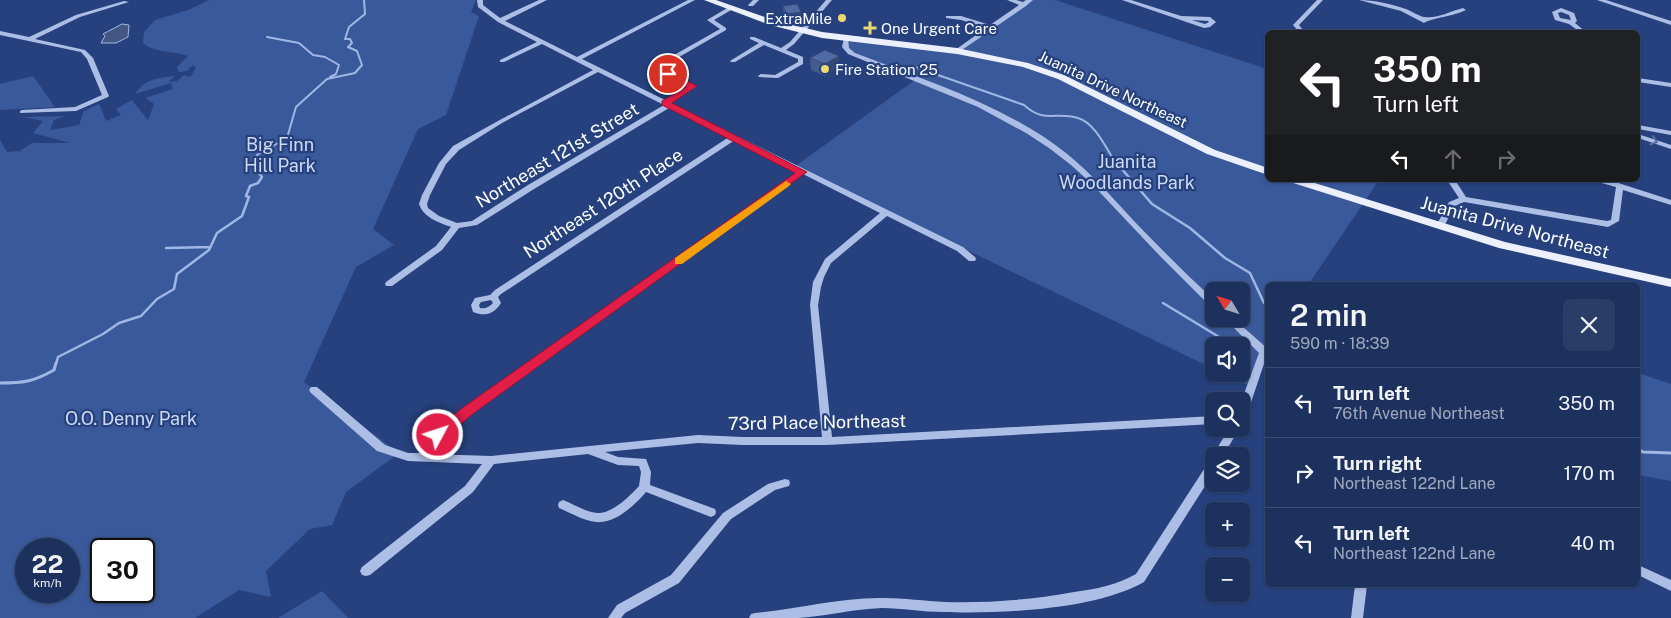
<!DOCTYPE html>
<html lang="en">
<head>
<meta charset="utf-8">
<style>
	body { margin:0; font-family:"Public Sans",sans-serif; background:#293d67; color:#f1f3f6; height:100vh; display:flex; flex-direction:column; font-size:19px; white-space:nowrap }
	* { box-sizing:border-box; margin:0 }
	p { font-size:16px; color:#a0a9bc }
	.icon { flex:none; width:28px; height:28px; fill:none; stroke:currentColor; stroke-width:2; stroke-linecap:round; stroke-linejoin:round }
	.map { position:relative; flex:1; overflow:hidden }
	.details { position:absolute; left:1265px; top:282px; width:375px; height:305px; display:flex; flex-direction:column; background:#1c315e; border-radius:8px; box-shadow:0 1px 4px #0004,0 0 0 1px #3a4c73 }
	.details>* { flex:none }
	.top-card { position:absolute; left:1265px; top:30px; width:375px; height:152px; border-radius:8px; box-shadow:0 1px 4px #0004,0 0 0 1px #3a4c73; background:#202124; color:#fff; overflow:hidden }
	.needle { width:32px; rotate:308deg }
	.buttons { position:absolute; left:1205px; top:282px; display:grid; gap:10px }
	.buttons a { display:grid; place-items:center; width:45px; height:45px; border-radius:8px; background:#1c315e; box-shadow:0 1px 4px #0004,0 0 0 1px #3a4c73; font-size:25px }
	.speed { position:absolute; left:15px; top:538px; display:flex; gap:10px; font-size:25px; font-weight:700; text-align:center }
	.speed>* { display:grid; place-content:center; width:65px; height:65px; border-radius:50%; background:#1c315e; box-shadow:0 1px 4px #0004,0 0 0 1px #3a4c73; line-height:1 }
	.speed small { font-size:12px; font-weight:400 }
	.speed .limit { border:2px solid #111; border-radius:8px; background:#fff; color:#111 }
	.pin { position:absolute; display:grid; place-items:center; width:42px; height:42px; color:#fff; margin:-21px; border:2px solid #fff; border-radius:50%; box-shadow:0 1px 5px #0007 }
	.me { position:absolute; width:55px; margin:-28px; rotate:50deg; stroke-linejoin:round; filter:drop-shadow(0 0 4px #0008) }
	.turn { display:flex; align-items:center; gap:18px; height:105px; padding:0 25px; font-size:22px }
	.turn .icon { width:65px; height:65px; stroke-width:2.5 }
	.turn b { display:block; font-size:35px; line-height:42px }
	.lanes { display:flex; align-items:center; height:48px; padding:0 25px; background:#0003; justify-content:center; gap:25px; direction:ltr }
	.lanes .off { opacity:.35 }
	.round { display:grid; place-items:center; flex:none; width:52px; height:52px; border-radius:8px; background:#293d67 }
	.head { display:flex; align-items:center; justify-content:space-between; height:85px; padding:0 25px }
	h1 { font-size:30px; font-weight:600; line-height:38px }
	ul { padding:0; list-style:none }
	li { display:flex; align-items:center; gap:15px; height:70px; padding:0 25px; border-top:1px solid #3a4c73 }
	li div { flex:1 }
	li b { display:block; font-size:19px }
	li em { font-style:normal }
	.map>svg:first-child { display:block }
</style>
</head>
<body>
<div class="map">
<svg width="1671" height="618" viewBox="0 0 1671 618">
	<rect width="100%" height="100%" fill="#26417d"/>
	<path fill="#3a599a" fill-rule="evenodd" d="M209 0H476L471 12 479 16 446 115 418 129 373 229 394 245 356 267 304 382 399 453 346 492 332 525 310 529 266 571 271 597 239 590 195 618H0V140L7 152 20 151 32 143H70L33 133 43 121 23 117 66 116 54 120 50 130 79 125 84 111 99 104 106 121 121 115 116 109 132 100 148 120 154 104 145 98 173 89 171 83 135 94C145 79 157 78 175 76L168 82 177 81 184 75 190 77 196 68 193 65 187 71 179 72 177 67 188 56C173 50 156 54 143 43L144 32 155 20 188 10ZM26 549H69V591H26ZM101 549H144V591H101Z
		M1030 0H1055L1267 69 1268 180H1379L1308 285H1268L1267 346 1252 387 1224 374H1241V346H1214V369L794 167 915 80 846 50V39L957 51ZM1214 291H1241V319H1214Z
		M33 76 55 107 0 110V84Z
		M1638 373 1671 384V481L1638 475Z
		M322 591 348 618H278Z"/>
	<path fill="#445783" stroke="#a0b7e5" d="M122 24 129 25 128 37 116 43H101L105 36 103 34Z"/>
	<g fill="none" stroke-linecap="round" stroke-linejoin="round">
		<path stroke="#a0b7e5" stroke-width="2" d="M267 37 299 43 313 55 325 57 339 65 336 74 330 77
			M915 67 1024 105C1045 124 1055 111 1078 118 1095 123 1106 148 1115 162
			M255 162 257 155 287 138 296 107 327 79 355 73 362 65 357 51 348 47 352 43 350 39H345L349 27 365 14 364 0"/>
		<path stroke="#a0b7e5" stroke-width="2.5" d="M1114 160 1152 204 1190 228 1225 258 1250 273 1264 303 1268 304
			M166 248 210 247
			M1163 303 1234 346
			M1241 351 1249 355
			M56 364 58 357 103 334 119 323 141 316 157 299 174 289 177 274 209 250 217 233 242 216 249 197 246 196 250 186 258 183 262 177 254 167 256 160"/>
		<path stroke="#a0b7e5" stroke-width="3" d="M0 383C23 383 33 382 54 370L56 363
			M1638 449 1643 452 1671 453"/>
		<path fill="#acbee5" fill-rule="evenodd" d="M477 0H483V5L500 18 539 0H547L505 21 577 57 688 0H695L582 59 665 100 688 87 653 69V67L720 29 707 20 729 7H733V9L714 20 726 28V30L660 68 696 87 670 103 963 247 975 257 976 259 975 261H969L957 251 887 216 831 263 824 277 821 287 818 305 832 437 1214 416V424L827 445H743L698 443 605 452 618 457 646 459 651 472 650 485 715 509 716 512 715 515 711 517 646 492C635 505 615 524 596 522 584 521 571 513 559 508L558 505 559 502 563 500C574 504 585 512 597 513 612 514 630 496 639 486L641 472 639 466 618 465 588 454 494 464 473 492 370 575 366 576 362 575 360 571 362 567 465 486 482 464 408 461 377 451 311 393 309 390 311 387H317L385 445 408 453H419L427 439 443 425 798 172 735 140 501 294 498 297 501 303C494 314 485 317 473 312L471 305 475 298 490 295 495 290 729 137 669 108 534 189 477 225 459 228 442 250 392 286H386L385 284 386 282 436 246 451 227C438 222 424 218 419 204L422 195 439 163 453 146 498 121 593 70 542 44 504 62H500V60L537 42 498 22 478 7ZM598 72 664 105 528 185 472 221 457 223 439 216 428 208 427 204 430 195 446 164 459 150 502 123ZM803 174 880 213 825 259 813 282 810 305 822 437H743L698 435 491 456 429 454 435 445 449 431ZM491 300 493 303C489 307 486 309 480 308L479 305 481 302Z
			M753 0H759L753 6H749L748 5Z
			M826 0H832L794 44 786 50 803 57V64L778 78 759 77 758 76 761 74 775 75 798 62V59L764 45 735 62H731L730 61 759 43 750 39V37H754L781 48 790 42Z
			M1007 0H1016L1023 2 1026 0H1033L1026 6 959 52H955V50L986 28 961 20 946 18V16H961L990 25 1019 5Z
			M1122 0H1131L1181 16 1210 17 1216 22 1210 27 1204 28ZM1192 20 1208 21 1209 22 1205 24Z
			M1317 0H1323L1299 25 1304 31 1299 32 1293 25Z
			M1359 0C1375 0 1391 4 1406 9 1412 11 1418 16 1424 17 1437 19 1451 11 1463 8L1466 10C1455 16 1431 18 1424 23L1401 11Z
			M1597 0H1606L1671 21V25Z
			M124 1 129 2 80 17 35 39 85 50 93 58 109 96 108 97 76 111 20 113V111L22 110 75 107 102 95 87 59 81 52 0 35V31L29 37 76 15Z
			M1561 8 1574 13 1577 21 1575 23 1586 32H1580L1569 24 1555 20 1552 12ZM1561 12 1569 15 1571 20 1560 18 1558 13Z
			M844 38H848L849 48 855 53C927 81 1005 105 1066 153 1091 173 1112 197 1133 220 1159 247 1186 274 1214 300V308L1211 307 1159 255 1091 183 1071 165 1049 148 1026 133 978 107 848 54 842 47Z
			M1638 78 1671 83V87L1638 82Z
			M1638 125 1671 131V135L1638 129Z
			M1638 134 1671 145V149L1638 138Z
			M1447 180H1455L1466 197 1607 221 1611 220 1616 187 1598 182 1597 180H1609L1671 200V205L1623 190 1619 221 1608 227 1464 202 1455 206 1443 228 1440 229 1436 226 1449 202 1459 198Z
			M1225 319H1234L1268 349V358H1266L1246 417 1244 420 1241 421V402L1259 353Z
			M1229 429H1239L1223 456H1214V458L1213 456 1214 453Z
			M1214 459V472L1144 582C1095 610 999 614 943 612 922 612 902 608 882 608 853 609 827 616 799 618 782 618 766 618 749 618L751 614 755 613C798 609 841 597 884 598 904 598 925 601 945 602 988 603 1031 600 1074 592 1096 589 1117 585 1136 574L1210 460Z
			M785 479 789 480 790 483 789 486 775 490 731 519 679 583 625 613 621 618H608L617 605 671 575 723 513 768 484Z
			M1638 565 1671 580V591L1638 575Z
			M1355 585H1367L1363 618H1351Z"/>
		<path fill="#ecf0fd" fill-rule="evenodd" d="M704 0H716L776 21 822 32 957 48 1028 63 1064 75 1215 150 1268 168V175L1207 154 1058 79 1023 67 957 54 822 38 770 25Z
			M1289 180H1305L1505 242 1671 279V287L1499 248 1290 182Z"/>
	</g>
	<path fill="#445b8e" d="M783 6 801 12V16L787 18 783 10Z
		M839 56V67L825 76 811 70 810 58Z"/>
	<path fill="#374a74" d="M801 12V16L787 18V14Z
		M839 56V67L825 76V64Z"/>
	<path fill="#4f6aa5" stroke="#374a74" d="M797 4 801 12 787 14 783 6Z
		M825 50 839 56 825 64 810 58Z"/>
	<defs><path id="oneway-chevron" d="M-2-3.5L2.5 0L-2 3.5" fill="none" stroke-width="1.6" stroke-linecap="round" stroke-linejoin="round" transform="scale(1.25)"/></defs>
	<use stroke="#556da1" href="#oneway-chevron" transform="translate(1654 141) rotate(18)"/>
	<path fill="#e11d48" stroke="#92132f" d="M668 71 697 86 672 103 807 172 474 413 443 439H433L432 435 433 431 465 406 795 173 662 105V101L686 87 665 76 664 74Z"/>
	<path fill="#f59e0b" d="M786 181 791 184 789 186 682 264H675V258Z"/>
	<g fill="#edd971" stroke="#26417d" stroke-width="2">
		<circle cx="842" cy="18" r="5"/>
		<path d="M867.5 20.5h5v5h5v5h-5v5h-5v-5h-5v-5h5z"/>
		<circle cx="825" cy="69" r="5"/>
	</g>
	<g text-anchor="middle" dominant-baseline="central" stroke-width="4.5" stroke-linejoin="round" paint-order="stroke">
		<g font-size="15" fill="#fff" stroke="#26417d" text-anchor="start">
			<text x="832" y="18" text-anchor="end">ExtraMile</text>
			<text x="881" y="28">One Urgent Care</text>
			<text x="835" y="69">Fire Station 25</text>
		</g>
		<g font-size="15" fill="#fff" stroke="#26417d">
			<text transform="translate(1113 89) rotate(25)">Juanita Drive Northeast</text>
		</g>
		<g font-size="18" fill="#cedbf4" stroke="#26417d">
			<text x="280" y="144">Big Finn<tspan x="280" dy="21">Hill Park</tspan></text>
			<text x="1127" y="161">Juanita<tspan x="1127" dy="21">Woodlands Park</tspan></text>
			<text x="131" y="418">O.O. Denny Park</text>
		</g>
		<g font-size="18" fill="#fff" stroke="#26417d">
			<text transform="translate(557 155) rotate(-31)">Northeast 121st Street</text>
			<text transform="translate(603 203) rotate(-33)">Northeast 120th Place</text>
			<text transform="translate(1515 227) rotate(15)">Juanita Drive Northeast</text>
			<text transform="translate(817 422) rotate(-1)">73rd Place Northeast</text>
		</g>
	</g>
</svg>
<div class="buttons">
<a><svg class="needle" viewBox="-14 -14 28 28"><path d="M0-13l5 13h-10z" fill="#e53935"/><path d="M0 13l5-13h-10z" fill="#a0a9bc"/></svg></a>
<a><svg class="icon" aria-label="sound" viewBox="0 0 24 24"><path d="M4 9h4l5-4v14l-5-4H4zM17 9q2 3 0 6"/></svg></a>
<a><svg class="icon" aria-label="search" viewBox="0 0 24 24"><circle cx="10" cy="10" r="6"/><path d="M15 15l6 6"/></svg></a>
<a><svg class="icon" aria-label="layers" viewBox="0 0 24 24"><path d="M12 4l9 5-9 5-9-5zM3 14l9 5 9-5"/></svg></a>
<a>+</a>
<a>−</a>
</div>
<div class="speed"><div>22<small>km/h</small></div><div class="limit">30</div></div>
<div class="pin" style="left:668px;top:74px;background:#d93025"><svg class="icon" aria-label="arrive" viewBox="0 0 24 24"><path d="M6 21V4h12l-3 4 3 4H6"/></svg></div>
<svg class="me" style="left:438px;top:435px" viewBox="-20 -20 40 40"><circle r="17" fill="#e11d48" stroke="#fff" stroke-width="3"/><path d="M0-11L8 9 0 5-8 9z" fill="#fff"/></svg>
<div class="top-card">
<div class="turn"><svg class="icon" aria-label="left" viewBox="0 0 24 24"><path d="M17 20v-9H6M10 6l-5 5 5 5"/></svg><div><b>350 m</b>Turn left</div></div>
<div class="lanes"><svg class="icon" aria-label="left" viewBox="0 0 24 24"><path d="M17 20v-9H6M10 6l-5 5 5 5"/></svg><svg class="icon off" aria-label="ahead" viewBox="0 0 24 24"><path d="M12 20V5M6 11l6-6 6 6"/></svg><svg class="icon off" aria-label="right" viewBox="0 0 24 24"><path d="M7 20v-9h11M14 6l5 5-5 5"/></svg></div>
</div>
<section class="details">
<div class="head"><div><h1>2 min</h1><p>590 m · 18:39</p></div><a class="round"><svg class="icon" aria-label="close" viewBox="0 0 24 24"><path d="M6 6l12 12M18 6L6 18"/></svg></a></div>
<ul>
<li><svg class="icon" aria-label="left" viewBox="0 0 24 24"><path d="M17 20v-9H6M10 6l-5 5 5 5"/></svg><div><b>Turn left</b><p>76th Avenue Northeast</p></div><em>350 m</em></li>
<li><svg class="icon" aria-label="right" viewBox="0 0 24 24"><path d="M7 20v-9h11M14 6l5 5-5 5"/></svg><div><b>Turn right</b><p>Northeast 122nd Lane</p></div><em>170 m</em></li>
<li><svg class="icon" aria-label="left" viewBox="0 0 24 24"><path d="M17 20v-9H6M10 6l-5 5 5 5"/></svg><div><b>Turn left</b><p>Northeast 122nd Lane</p></div><em>40 m</em></li>
</ul>
</section>
</div>
</body>
</html>
